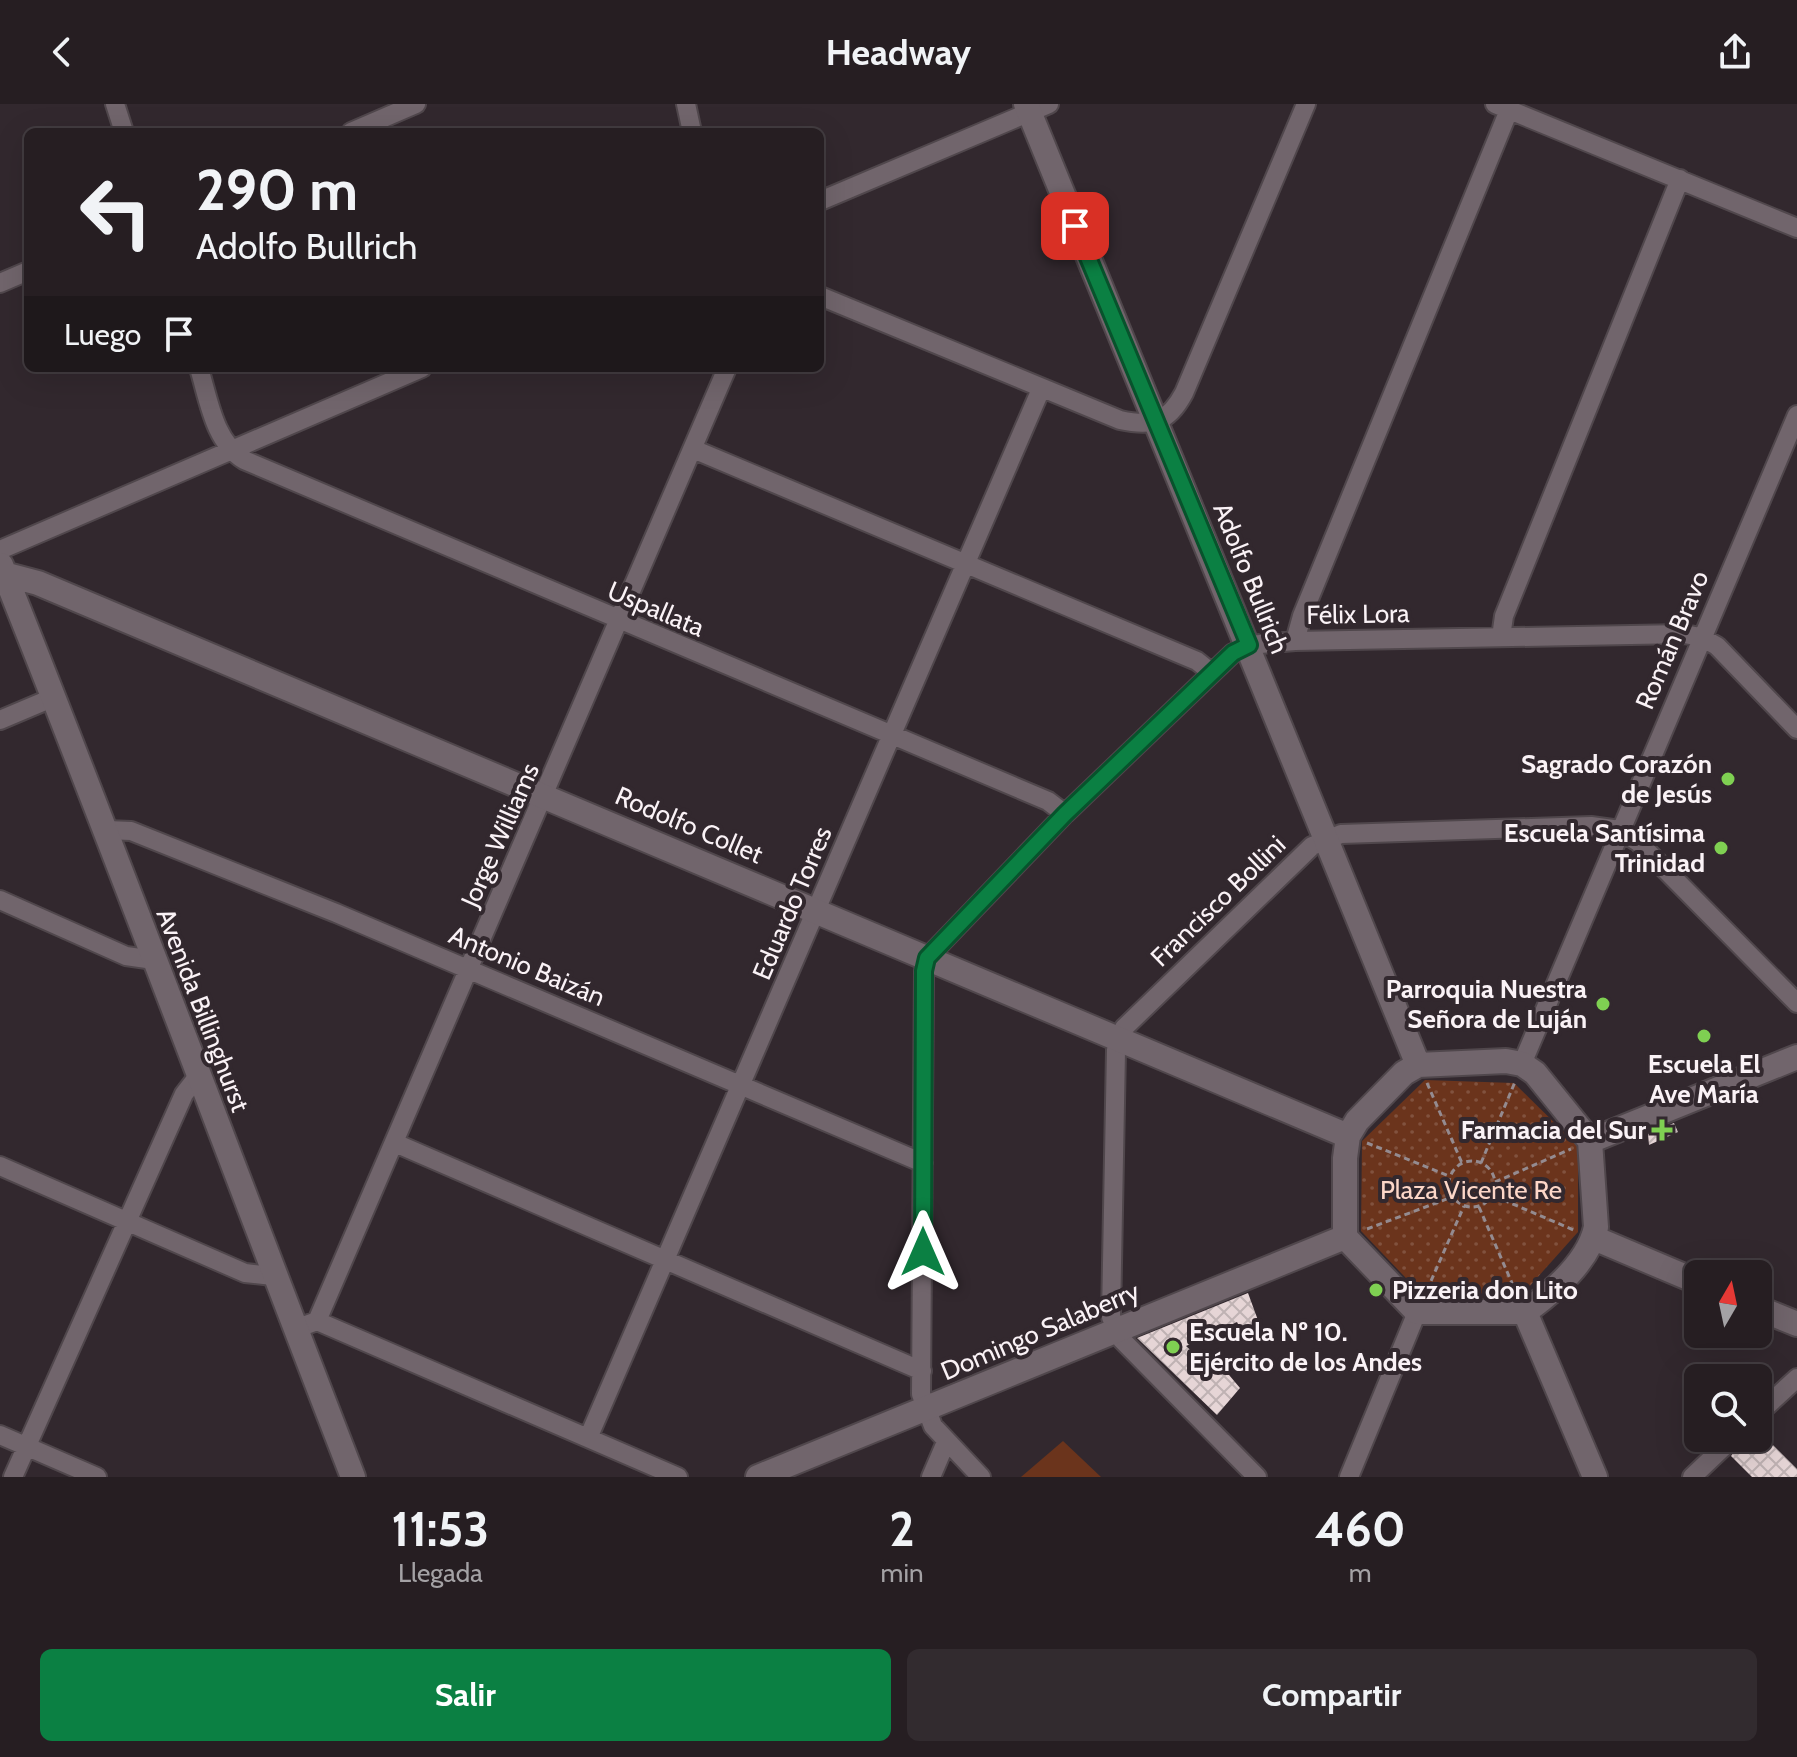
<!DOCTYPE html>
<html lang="es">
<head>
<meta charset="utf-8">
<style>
	body { margin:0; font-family:Cabin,sans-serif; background:#322b2f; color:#f1f3f6; height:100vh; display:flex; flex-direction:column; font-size:30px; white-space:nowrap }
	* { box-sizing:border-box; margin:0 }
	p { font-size:26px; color:#a4a2a5 }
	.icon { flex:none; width:44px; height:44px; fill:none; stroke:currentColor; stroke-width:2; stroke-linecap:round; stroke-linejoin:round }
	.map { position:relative; height:1373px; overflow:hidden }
	.panel { display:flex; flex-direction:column; background:#261e22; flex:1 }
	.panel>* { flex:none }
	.hud { position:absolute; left:24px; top:24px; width:800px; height:244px; border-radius:12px; box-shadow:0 8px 32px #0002,0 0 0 2px #423c40; background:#261e22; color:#f1f3f6; overflow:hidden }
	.needle { width:52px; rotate:9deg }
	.fabs { position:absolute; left:1684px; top:1156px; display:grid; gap:16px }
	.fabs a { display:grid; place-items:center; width:88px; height:88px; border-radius:12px; background:#261e22; box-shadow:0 8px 32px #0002,0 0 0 2px #423c40; font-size:40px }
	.pin { position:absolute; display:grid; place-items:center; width:68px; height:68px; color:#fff; margin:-34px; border-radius:16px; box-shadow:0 4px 12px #0006 }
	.me { position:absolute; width:88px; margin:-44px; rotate:0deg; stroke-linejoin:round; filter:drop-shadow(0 0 6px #0008) }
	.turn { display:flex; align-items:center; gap:28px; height:168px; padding:0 40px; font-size:36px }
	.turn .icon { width:104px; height:104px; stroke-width:2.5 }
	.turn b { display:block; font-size:56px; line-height:68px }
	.then { display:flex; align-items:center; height:76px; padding:0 40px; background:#0003; gap:16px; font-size:30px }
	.eta { display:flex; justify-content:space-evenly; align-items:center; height:136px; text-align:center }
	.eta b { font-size:48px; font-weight:700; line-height:56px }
	.cta { display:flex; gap:16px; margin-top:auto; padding:16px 40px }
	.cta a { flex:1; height:92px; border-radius:12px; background:#0b8043; color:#fff; font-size:32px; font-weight:700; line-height:92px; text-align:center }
	.cta a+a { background:#322b2f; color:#f1f3f6 }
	header { display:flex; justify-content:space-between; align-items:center; height:104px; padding:0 40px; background:#261e22; font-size:36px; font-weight:700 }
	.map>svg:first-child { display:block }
</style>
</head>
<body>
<header><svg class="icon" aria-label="back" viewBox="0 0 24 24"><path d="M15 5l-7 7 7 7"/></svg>Headway<svg class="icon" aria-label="share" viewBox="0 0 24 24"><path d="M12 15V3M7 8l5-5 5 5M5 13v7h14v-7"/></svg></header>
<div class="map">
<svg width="1797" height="1373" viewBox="0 0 1797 1373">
	<defs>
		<pattern id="park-dots" width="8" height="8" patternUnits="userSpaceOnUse" patternTransform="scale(2)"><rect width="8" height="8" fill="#6b341c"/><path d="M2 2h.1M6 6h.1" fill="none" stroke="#81523e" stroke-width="1.8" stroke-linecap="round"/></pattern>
		<pattern id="building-cross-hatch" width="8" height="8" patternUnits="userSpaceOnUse" patternTransform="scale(2)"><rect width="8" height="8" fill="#e6d5d6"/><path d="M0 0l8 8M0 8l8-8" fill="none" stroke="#bfb2b3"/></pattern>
	</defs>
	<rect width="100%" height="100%" fill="#32282e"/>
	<path fill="url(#park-dots)" d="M1425 976 1514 979 1578 1042V1128L1519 1194 1424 1193 1361 1127 1362 1037Z"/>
	<path fill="#6b341c" d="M1063 1337 1101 1373H1021Z"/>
	<path fill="url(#building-cross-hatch)" d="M1674 1019 1678 1028 1649 1041 1648 1030Z
		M1248 1189 1259 1219 1241 1226 1237 1218 1186 1242 1217 1270 1224 1265 1240 1284 1217 1311 1137 1234Z
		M1745 1334H1766L1797 1365V1373H1752L1731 1352Z"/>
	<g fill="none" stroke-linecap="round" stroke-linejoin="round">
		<g stroke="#50474c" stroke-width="22">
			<path id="minor" d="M115 0 124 28
				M686 0 692 28
				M1495 0 1797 124
				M351 28 416 0
				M820 97 1049 0
				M0 179 28 167
				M820 192 1120 316C1152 323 1168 319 1184 289L1306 0
				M199 264C209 297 214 337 244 356L1048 697 1065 710
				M693 345 1197 557 1212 569
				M0 446 422 264
				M1501 533 1504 512 1680 75
				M1295 537 1302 512 1509 6
				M0 616 52 594
				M107 726 131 727 336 809 923 1059
				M0 796 126 852 154 856
				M1522 960 1797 311
				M395 1039 922 1267
				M0 1062 245 1169 273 1172
				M317 1217 727 264
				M306 1221 317 1217 678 1373
				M1758 1310 1797 1274
				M0 1331 97 1373
				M589 1332 1041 285
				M13 1373 184 990 198 972
				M931 1373 946 1338
				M981 1373 933 1322 921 1290 924 867 927 854 1065 710 1233 549 1249 541 1295 537 1684 530 1701 533 1717 542 1797 625
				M1257 1373 1122 1236 1111 1213 1116 946 1124 924 1312 742 1341 730 1591 722 1620 726 1638 738 1797 899
				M1349 1373 1417 1208
				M1692 1373 1733 1334"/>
		</g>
		<g stroke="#50474c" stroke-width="28">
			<path id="tertiary" d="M1026 0 1418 961
				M1 461C122 763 235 1069 353 1373
				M4 470 38 479 1348 1032
				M1506 957 1522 960 1535 969 1590 1037 1596 1123C1589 1157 1553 1188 1525 1208H1417L1345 1133V1054L1348 1032 1357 1017 1404 969 1418 961Z
				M1590 1037 1797 953
				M1594 1134 1698 1178
				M1758 1204 1797 1220
				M1525 1208 1595 1373
				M758 1373 1345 1133"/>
		</g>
		<path stroke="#948b90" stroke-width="3" stroke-dasharray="6 4" stroke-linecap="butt" d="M1427 979 1462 1059
			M1367 1039 1449 1072
			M1449 1080a23 23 0 1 1 46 0a23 23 0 1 1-46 0Z
			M1481 1059 1515 978
			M1495 1078 1571 1045
			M1494 1092 1576 1127
			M1479 1103 1515 1186
			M1367 1125 1452 1093
			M1427 1186 1464 1102"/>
		<use href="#minor" stroke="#71656c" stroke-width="18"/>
		<use href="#tertiary" stroke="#71656c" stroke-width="24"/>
	</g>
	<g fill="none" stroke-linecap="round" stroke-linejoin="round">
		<g stroke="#07532c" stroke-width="20">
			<path id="route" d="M923 1148 924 867 927 854 1065 710 1233 549 1249 541 1075 122"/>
		</g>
		<use href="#route" stroke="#0b8043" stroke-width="14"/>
	</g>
	<g fill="#7fd052" stroke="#32282e" stroke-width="3">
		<circle cx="1728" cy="675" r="8"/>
		<circle cx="1721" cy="744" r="8"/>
		<circle cx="1603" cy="900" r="8"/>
		<circle cx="1704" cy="932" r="8"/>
		<path d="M1658 1014h8v8h8v8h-8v8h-8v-8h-8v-8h8z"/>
		<circle cx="1376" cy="1186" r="8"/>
		<circle cx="1173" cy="1243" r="8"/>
	</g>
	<g text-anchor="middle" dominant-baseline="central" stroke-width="8" stroke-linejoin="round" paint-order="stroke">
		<g font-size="26" fill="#faf2f6" stroke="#32282e">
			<text transform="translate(1251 474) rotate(68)">Adolfo Bullrich</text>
			<text transform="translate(656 505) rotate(23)">Uspallata</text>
			<text transform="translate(1358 510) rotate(-1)">Félix Lora</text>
			<text transform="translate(1672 536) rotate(-67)">Román Bravo</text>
			<text transform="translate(689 721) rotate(23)">Rodolfo Collet</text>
			<text transform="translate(500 731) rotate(-66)">Jorge Williams</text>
			<text transform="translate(1218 797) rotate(-44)">Francisco Bollini</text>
			<text transform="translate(792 799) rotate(-67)">Eduardo Torres</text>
			<text transform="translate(527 862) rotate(23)">Antonio Baizán</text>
			<text transform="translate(203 906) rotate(69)">Avenida Billinghurst</text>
			<text transform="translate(1040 1227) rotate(-23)">Domingo Salaberry</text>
		</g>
		<g font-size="26" font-weight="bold" fill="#faf2f6" stroke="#32282e" text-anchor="end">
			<text x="1712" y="660">Sagrado Corazón<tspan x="1712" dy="30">de Jesús</tspan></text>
			<text x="1705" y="729">Escuela Santísima<tspan x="1705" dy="30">Trinidad</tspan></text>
			<text x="1587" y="885">Parroquia Nuestra<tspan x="1587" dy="30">Señora de Luján</tspan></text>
			<text x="1704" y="960" text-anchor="middle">Escuela El<tspan x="1704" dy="30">Ave María</tspan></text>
			<text x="1646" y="1026">Farmacia del Sur</text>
			<text x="1392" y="1186" text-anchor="start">Pizzeria don Lito</text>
			<text x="1189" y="1228" text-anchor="start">Escuela Nº 10.<tspan x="1189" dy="30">Ejército de los Andes</tspan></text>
		</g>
		<g font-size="26" fill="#fdd7c8" stroke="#32282e">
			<text x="1471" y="1086">Plaza Vicente Re</text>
		</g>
	</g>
</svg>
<div class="fabs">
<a><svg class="needle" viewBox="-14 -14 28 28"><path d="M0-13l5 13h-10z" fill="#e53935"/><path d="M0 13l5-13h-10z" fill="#a4a2a5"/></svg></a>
<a><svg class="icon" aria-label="search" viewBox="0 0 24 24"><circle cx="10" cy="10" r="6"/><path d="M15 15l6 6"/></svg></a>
</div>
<div class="pin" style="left:1075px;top:122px;background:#d93025"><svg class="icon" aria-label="arrive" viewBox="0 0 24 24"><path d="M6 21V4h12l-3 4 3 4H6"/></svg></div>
<svg class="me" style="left:923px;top:1148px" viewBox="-20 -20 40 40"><path d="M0-17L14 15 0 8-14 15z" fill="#0b8043" stroke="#fff" stroke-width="4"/></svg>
<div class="hud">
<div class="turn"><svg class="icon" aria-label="left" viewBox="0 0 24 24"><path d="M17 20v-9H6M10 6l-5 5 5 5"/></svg><div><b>290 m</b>Adolfo Bullrich</div></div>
<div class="then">Luego<svg class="icon" aria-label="arrive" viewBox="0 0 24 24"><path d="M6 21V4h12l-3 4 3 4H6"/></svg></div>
</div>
</div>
<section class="panel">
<div class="eta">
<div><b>11:53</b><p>Llegada</p></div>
<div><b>2</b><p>min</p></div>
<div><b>460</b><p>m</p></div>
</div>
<div class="cta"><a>Salir</a><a>Compartir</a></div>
</section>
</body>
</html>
